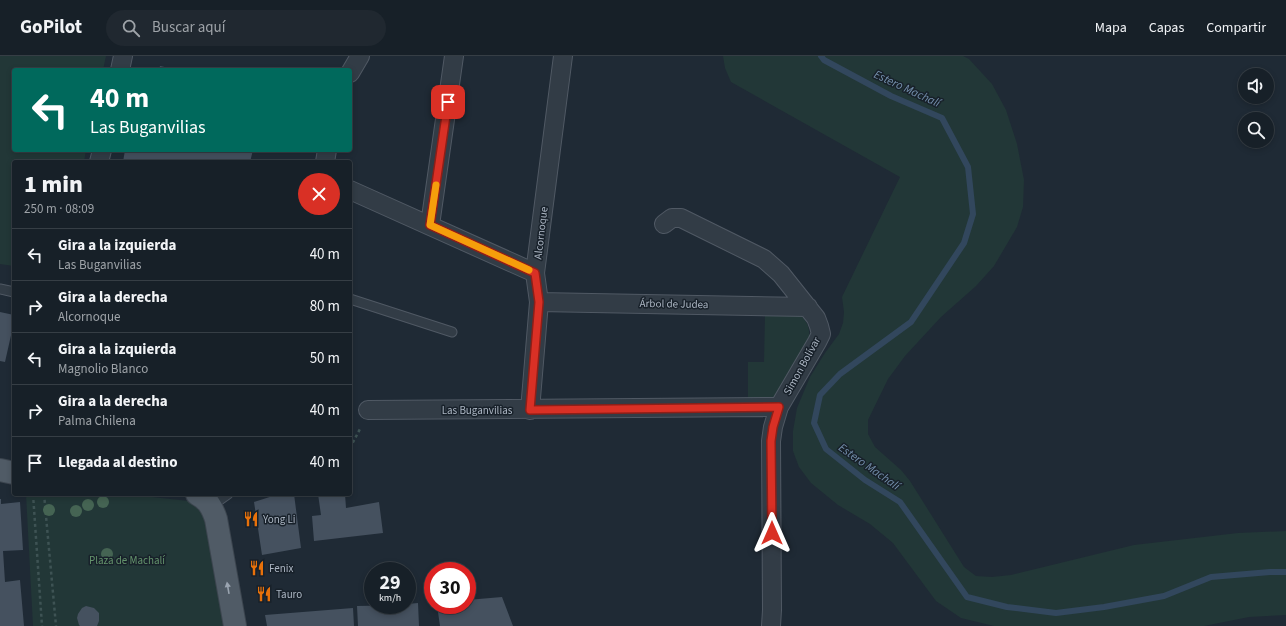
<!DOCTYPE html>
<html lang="es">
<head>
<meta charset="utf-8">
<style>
	body { margin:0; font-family:"Source Sans 3",sans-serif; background:#202830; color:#f1f3f6; height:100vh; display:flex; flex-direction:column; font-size:15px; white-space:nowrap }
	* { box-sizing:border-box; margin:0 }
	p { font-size:13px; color:#9ea3a8 }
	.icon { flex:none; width:22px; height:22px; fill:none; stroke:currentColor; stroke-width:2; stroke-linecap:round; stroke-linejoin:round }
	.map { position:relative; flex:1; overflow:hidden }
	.sheet { position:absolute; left:12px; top:104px; width:340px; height:336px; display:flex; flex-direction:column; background:#172028; border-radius:4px; box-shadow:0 2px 6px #0003,0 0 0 1px #363e45 }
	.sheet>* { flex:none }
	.hud { position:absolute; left:12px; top:12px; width:340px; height:84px; border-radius:4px; box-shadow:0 2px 6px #0003,0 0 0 1px #363e45; background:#00695c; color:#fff; overflow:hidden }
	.buttons { position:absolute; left:1238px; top:12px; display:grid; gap:8px }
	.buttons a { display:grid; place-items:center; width:36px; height:36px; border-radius:50%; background:#172028; box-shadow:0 2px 6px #0003,0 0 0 1px #363e45; font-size:20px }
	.speed { position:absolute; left:364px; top:506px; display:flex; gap:8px; font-size:20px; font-weight:700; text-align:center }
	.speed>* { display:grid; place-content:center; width:52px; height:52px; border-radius:50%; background:#172028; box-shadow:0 2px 6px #0003,0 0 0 1px #363e45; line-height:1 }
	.speed small { font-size:10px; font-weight:400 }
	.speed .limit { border:6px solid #d22; background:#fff; color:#111 }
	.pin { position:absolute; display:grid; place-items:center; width:34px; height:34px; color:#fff; margin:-17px; border-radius:8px; box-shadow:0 2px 6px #0006 }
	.me { position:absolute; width:44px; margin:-22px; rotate:0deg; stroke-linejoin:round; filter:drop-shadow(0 0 3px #0008) }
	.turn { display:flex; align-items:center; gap:14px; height:84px; padding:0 12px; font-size:18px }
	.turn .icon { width:52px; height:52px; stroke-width:2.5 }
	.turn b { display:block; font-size:28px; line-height:34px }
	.round { display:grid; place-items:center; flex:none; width:42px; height:42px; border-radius:21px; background:#202830 }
	.headline { display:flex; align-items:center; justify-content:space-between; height:68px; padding:0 12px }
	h1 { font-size:24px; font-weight:800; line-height:30px }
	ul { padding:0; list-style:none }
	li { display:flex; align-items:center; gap:12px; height:52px; padding:0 12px; border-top:1px solid #363e45 }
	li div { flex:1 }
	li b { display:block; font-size:15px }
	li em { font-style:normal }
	header { display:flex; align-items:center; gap:24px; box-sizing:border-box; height:56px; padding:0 20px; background:#172028; border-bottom:1px solid #363e45 }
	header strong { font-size:19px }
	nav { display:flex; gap:22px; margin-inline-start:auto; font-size:14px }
	.search { width:280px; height:36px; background:#202830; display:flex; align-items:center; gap:10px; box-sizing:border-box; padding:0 14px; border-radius:22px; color:#9ea3a8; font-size:15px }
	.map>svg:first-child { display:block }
</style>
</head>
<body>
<header>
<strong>GoPilot</strong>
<div class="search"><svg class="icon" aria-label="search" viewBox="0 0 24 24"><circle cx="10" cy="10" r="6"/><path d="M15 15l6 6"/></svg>Buscar aquí</div>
<nav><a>Mapa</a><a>Capas</a><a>Compartir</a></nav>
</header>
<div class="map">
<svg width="1286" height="570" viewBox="0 0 1286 570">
	<rect width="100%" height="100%" fill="#1f2a35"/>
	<path fill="#223737" d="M0 0H106L103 14H14V94H86L84 106H14V210L0 208Z
		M723 0H963L969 3 992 28 1006 54 1017 88 1024 124 1023 151 1017 171 994 210 976 230 941 261 905 300 888 323 868 364V378L875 391 901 414 910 425 964 511 976 520 992 521 1011 519 1134 489 1238 477 1286 475V559L1249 561 1204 570H994L961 562 936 545 893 487 870 468 838 449 811 427 799 411 793 395V375L797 352 810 321 825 297 839 278 843 267 844 256 842 241 900 121 731 26 725 12Z
		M765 258 800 259C809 266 811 277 808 287L775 340 771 343 748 346V306H764Z
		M26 438H124L189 445 204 456 227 570H33Z"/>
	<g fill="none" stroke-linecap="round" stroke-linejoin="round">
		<path stroke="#32475d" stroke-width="6" d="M821 0 824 4 891 40 942 62 968 111 973 158 964 187 911 266 840 318 820 339 814 367 826 393 865 424 900 446 967 541 1007 551 1056 557 1104 551 1164 540 1211 521 1270 516H1286"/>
	</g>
	<path fill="#45515f" d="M160 10 174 13V14H159Z
		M125 94H253L250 106H123Z
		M0 256 14 259V266L5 306 0 305Z
		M279 438H294L301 492 262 499 254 446Z
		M318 438H345L346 452 379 446 383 477 314 485 312 460 321 459Z
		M0 443H1V448L20 446 23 494 3 495 5 526 20 524 24 570H0Z
		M502 541 513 570H440L437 549H467V544Z
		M418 547 419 570H358L357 550 407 549V548Z
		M86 550 94 552 99 557V565L97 570H80L79 569 77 562 78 558 82 552Z
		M353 552 354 570H267L265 559Z"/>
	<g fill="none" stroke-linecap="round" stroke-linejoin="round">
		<g stroke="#505964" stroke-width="11">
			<path id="lane" d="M0 233 14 236
				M350 243 452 276
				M211 450 228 438"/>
		</g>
		<g stroke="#505964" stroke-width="20">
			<path id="street" d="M120 14 123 0
				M350 17 360 0
				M99 106 102 94
				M325 106 327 94
				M350 134 535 217
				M664 168 672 162H681L764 203 781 218 816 262 819 270 821 278 817 286 779 351 773 371 771 385 772 554 771 570
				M430 169 454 0
				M539 246 808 251
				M368 354 779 351
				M530 354 539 246 535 217 563 0"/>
		</g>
		<g stroke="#3c454f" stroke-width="24">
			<path id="primary" d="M0 414 14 417
				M197 438C208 444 212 451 216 463L235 570"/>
		</g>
		<path stroke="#3e5354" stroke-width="2.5" stroke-dasharray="3 3" stroke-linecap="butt" d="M350 392 361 371
			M33 438 42 570
			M44 438 56 570"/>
		<use href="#lane" stroke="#323c46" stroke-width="9"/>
		<use href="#street" stroke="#323c46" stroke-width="18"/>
		<use href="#primary" stroke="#505b66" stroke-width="22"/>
	</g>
	<g fill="#456453">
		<circle cx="103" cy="446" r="6"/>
		<circle cx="88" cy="449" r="6"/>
		<circle cx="49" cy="454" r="6"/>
		<circle cx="76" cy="455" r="6"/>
		<circle cx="107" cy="498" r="6"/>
	</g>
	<defs><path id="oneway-solid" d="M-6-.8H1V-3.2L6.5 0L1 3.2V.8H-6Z"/></defs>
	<use fill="#9aa4b0" href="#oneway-solid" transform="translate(228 532) rotate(-100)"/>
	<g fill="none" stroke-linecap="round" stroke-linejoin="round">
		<g stroke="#8d1f18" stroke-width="10">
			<path id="route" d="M448 46 430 169 535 217 539 246 530 354 779 351 773 371 771 385 772 477"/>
		</g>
		<use href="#route" stroke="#d93025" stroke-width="7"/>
		<path stroke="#f59e0b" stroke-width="7" d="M436 129 430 169 529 214"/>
	</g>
	<defs>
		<g id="restaurant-bare" transform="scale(1.2)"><path d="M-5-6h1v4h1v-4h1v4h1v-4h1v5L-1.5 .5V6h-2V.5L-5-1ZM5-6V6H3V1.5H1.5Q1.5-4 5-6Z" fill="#e8710a" stroke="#18212a" stroke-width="2.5" paint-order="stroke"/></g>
	</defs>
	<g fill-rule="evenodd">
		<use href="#restaurant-bare" x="251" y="463"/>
		<use href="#restaurant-bare" x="257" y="512"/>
		<use href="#restaurant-bare" x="264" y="538"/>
	</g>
	<g text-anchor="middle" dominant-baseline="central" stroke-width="3" stroke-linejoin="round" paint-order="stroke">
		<g font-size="11" fill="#acb6c3" stroke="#18212a">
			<text transform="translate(541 177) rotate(-83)">Alcornoque</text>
			<text transform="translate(674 248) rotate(1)">Árbol de Judea</text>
			<text transform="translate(802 310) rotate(-61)">Simon Bolívar</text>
			<text x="477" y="354">Las Buganvilias</text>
		</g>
		<g font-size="11" fill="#acb6c3" stroke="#18212a" text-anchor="start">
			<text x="263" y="463">Yong Li</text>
			<text x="269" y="512">Fenix</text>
			<text x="276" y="538">Tauro</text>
		</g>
		<g font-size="11" fill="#64936c" stroke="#18212a">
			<text x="127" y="504">Plaza de Machalí</text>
		</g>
		<g font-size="12" font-style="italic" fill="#748fac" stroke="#18212a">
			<text transform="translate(907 33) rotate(25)">Estero Machalí</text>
			<text transform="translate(869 411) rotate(35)">Estero Machalí</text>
		</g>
	</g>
</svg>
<div class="buttons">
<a><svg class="icon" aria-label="sound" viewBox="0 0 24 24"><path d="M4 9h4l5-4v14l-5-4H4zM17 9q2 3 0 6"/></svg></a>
<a><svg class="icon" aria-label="search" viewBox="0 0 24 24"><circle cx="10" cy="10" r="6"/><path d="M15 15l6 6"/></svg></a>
</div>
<div class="speed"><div>29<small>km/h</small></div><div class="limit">30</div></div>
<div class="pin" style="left:448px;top:46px;background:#d93025"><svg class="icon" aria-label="arrive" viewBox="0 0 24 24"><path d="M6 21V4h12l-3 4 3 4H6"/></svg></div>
<svg class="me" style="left:772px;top:477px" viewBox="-20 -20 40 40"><path d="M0-17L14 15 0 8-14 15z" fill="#d93025" stroke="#fff" stroke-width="4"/></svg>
<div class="hud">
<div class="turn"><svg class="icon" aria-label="left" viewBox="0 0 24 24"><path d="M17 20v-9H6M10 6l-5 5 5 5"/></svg><div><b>40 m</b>Las Buganvilias</div></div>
</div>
<section class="sheet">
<div class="headline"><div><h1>1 min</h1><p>250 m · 08:09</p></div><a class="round" style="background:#d93025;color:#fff"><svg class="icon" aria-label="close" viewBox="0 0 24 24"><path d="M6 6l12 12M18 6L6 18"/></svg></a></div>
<ul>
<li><svg class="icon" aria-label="left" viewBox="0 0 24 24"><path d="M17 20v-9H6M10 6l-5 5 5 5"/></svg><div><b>Gira a la izquierda</b><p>Las Buganvilias</p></div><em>40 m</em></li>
<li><svg class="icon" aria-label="right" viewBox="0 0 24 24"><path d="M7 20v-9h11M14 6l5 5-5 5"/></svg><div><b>Gira a la derecha</b><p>Alcornoque</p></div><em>80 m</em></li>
<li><svg class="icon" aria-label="left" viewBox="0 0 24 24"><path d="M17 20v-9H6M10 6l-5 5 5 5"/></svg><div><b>Gira a la izquierda</b><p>Magnolio Blanco</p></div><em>50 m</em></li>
<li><svg class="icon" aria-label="right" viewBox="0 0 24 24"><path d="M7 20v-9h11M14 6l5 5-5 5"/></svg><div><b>Gira a la derecha</b><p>Palma Chilena</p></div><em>40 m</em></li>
<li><svg class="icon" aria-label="arrive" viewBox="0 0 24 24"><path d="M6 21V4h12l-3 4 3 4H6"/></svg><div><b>Llegada al destino</b></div><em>40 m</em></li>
</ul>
</section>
</div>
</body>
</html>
